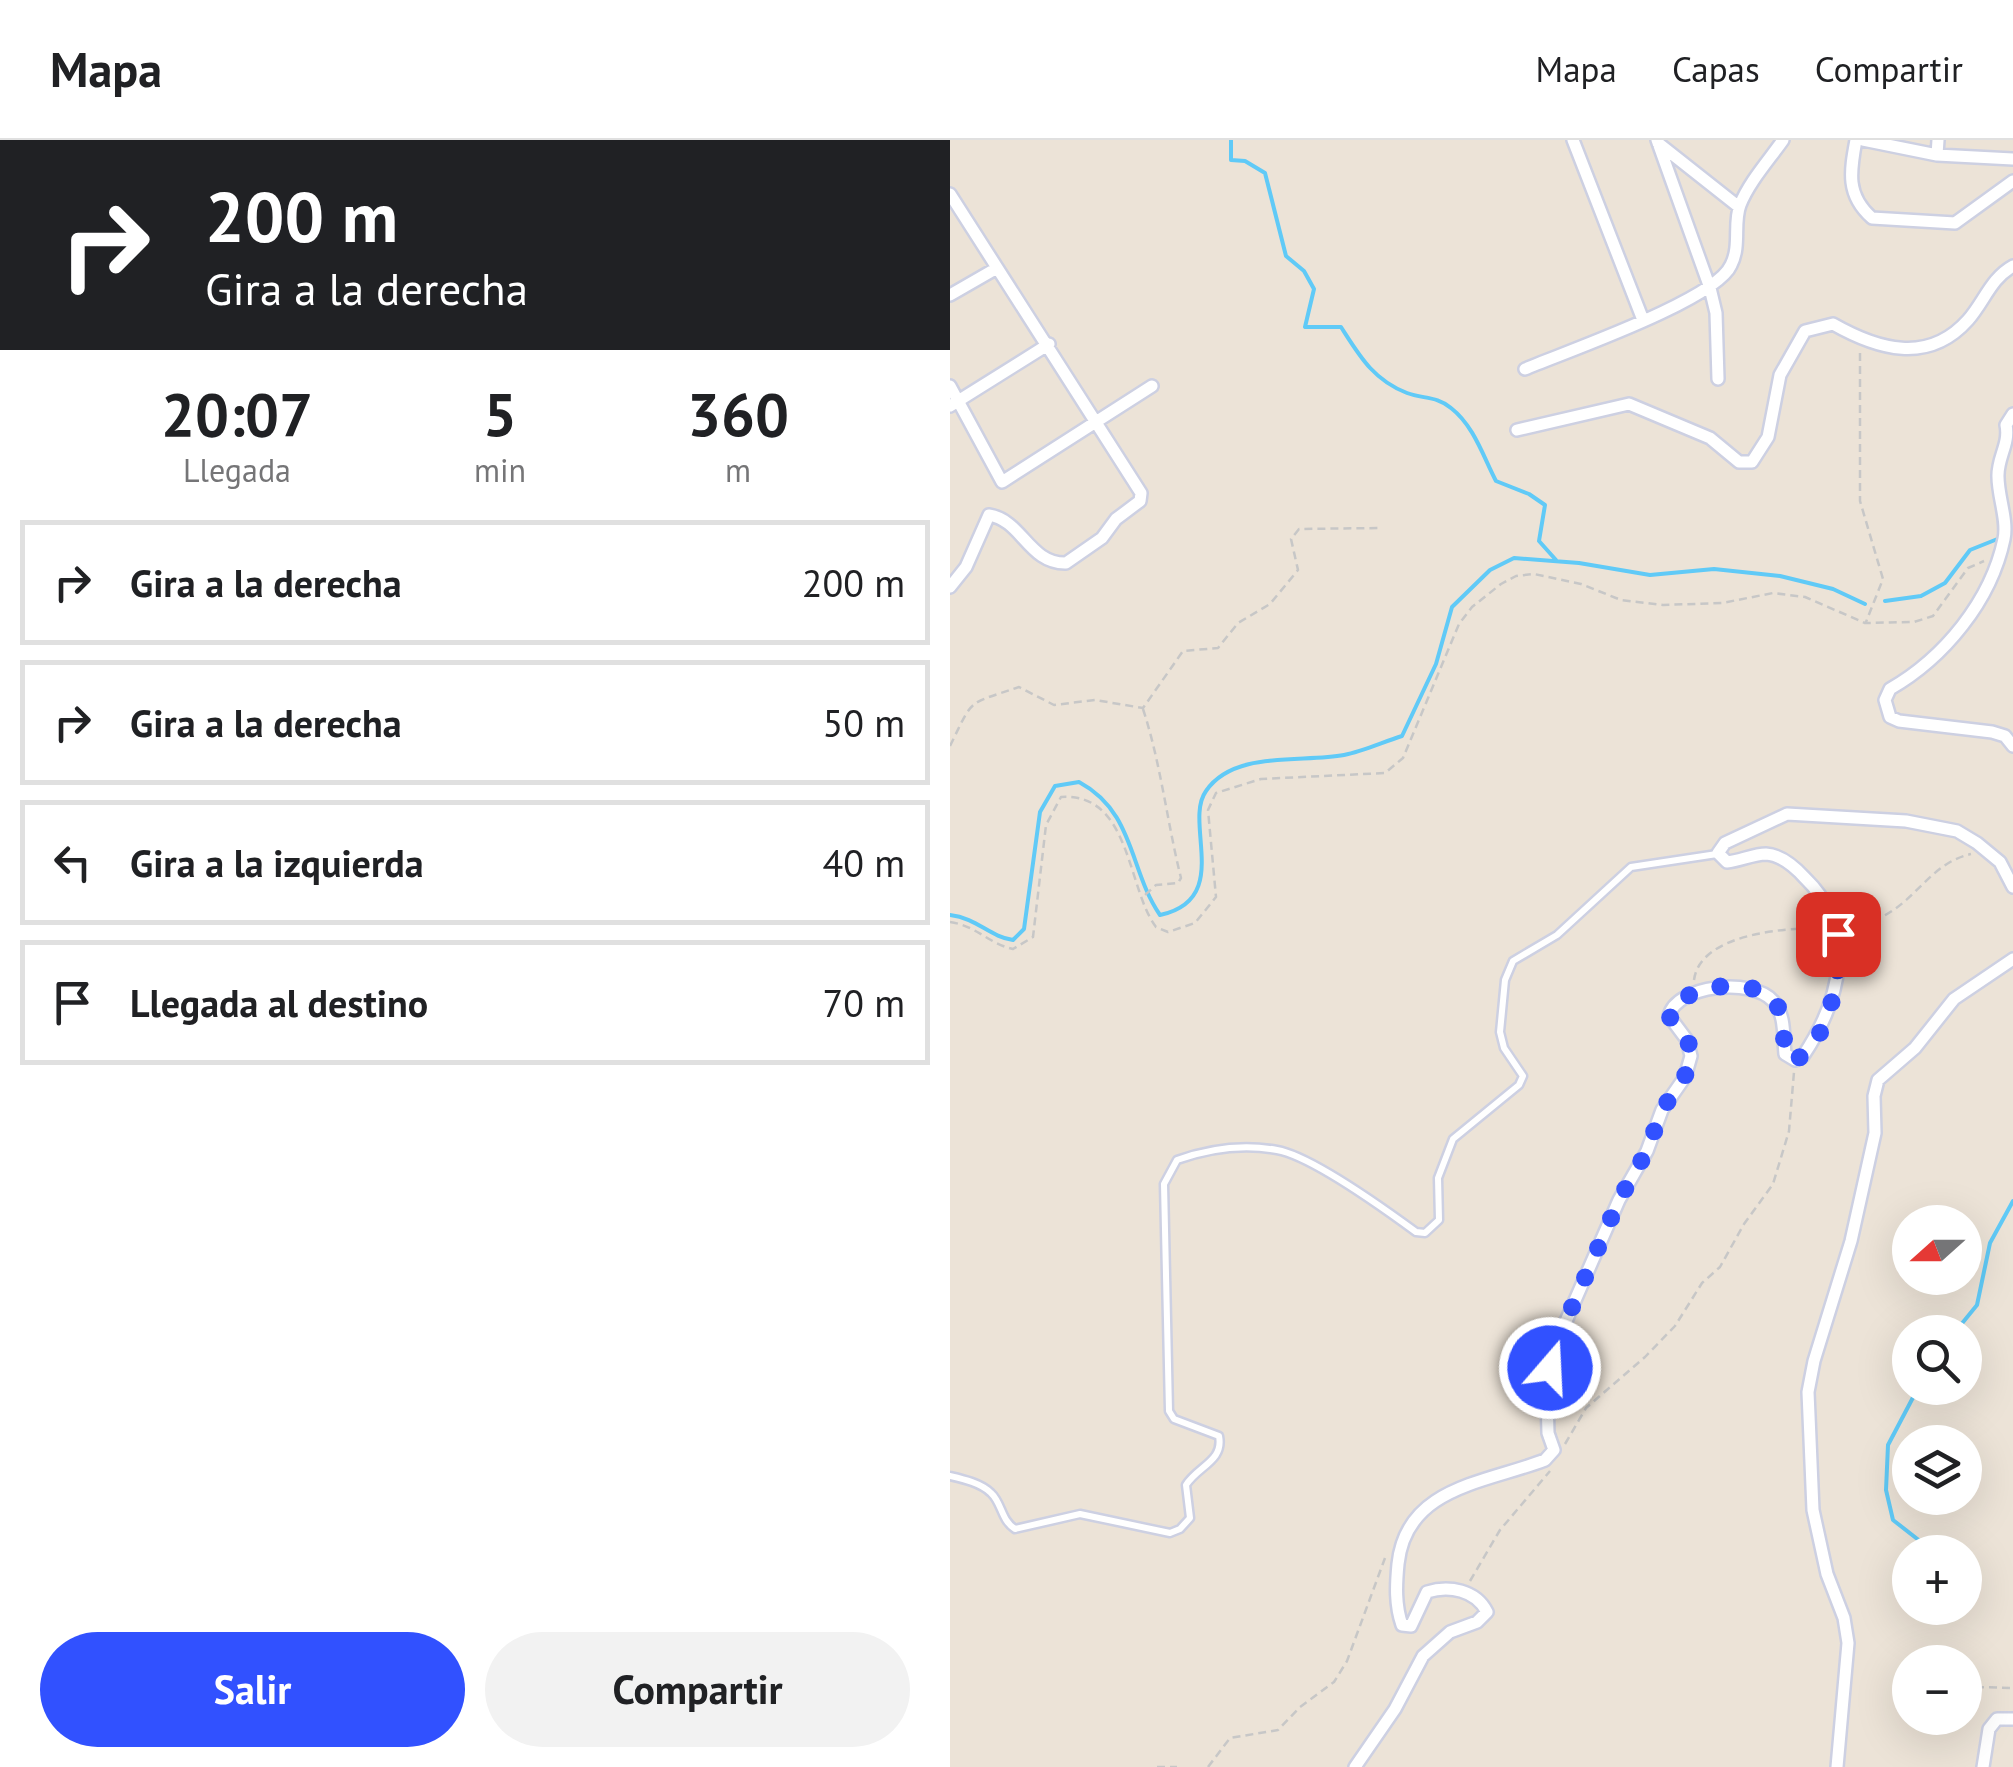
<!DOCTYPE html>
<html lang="es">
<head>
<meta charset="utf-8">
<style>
	body { margin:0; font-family:"PT Sans",sans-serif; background:#f2f2f2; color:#202124; height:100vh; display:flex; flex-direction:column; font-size:38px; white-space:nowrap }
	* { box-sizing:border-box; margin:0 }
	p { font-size:32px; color:#757577 }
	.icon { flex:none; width:55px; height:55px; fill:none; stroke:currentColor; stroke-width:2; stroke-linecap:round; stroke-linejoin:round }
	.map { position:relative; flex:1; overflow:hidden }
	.side { display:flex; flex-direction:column; background:#fff; width:950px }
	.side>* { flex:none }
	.hud { background:#202124; color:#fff; overflow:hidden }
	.needle { width:65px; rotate:249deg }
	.buttons { position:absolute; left:942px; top:1065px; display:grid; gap:20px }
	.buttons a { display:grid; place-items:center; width:90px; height:90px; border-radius:50%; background:#fff; box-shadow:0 10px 40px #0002; font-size:50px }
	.pin { position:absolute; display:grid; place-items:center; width:85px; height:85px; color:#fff; margin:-42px; border-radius:20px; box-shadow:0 5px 15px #0006 }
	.me { position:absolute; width:110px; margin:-55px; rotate:19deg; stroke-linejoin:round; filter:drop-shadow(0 0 8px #0008) }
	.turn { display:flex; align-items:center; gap:35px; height:210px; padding:0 40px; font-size:45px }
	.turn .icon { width:130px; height:130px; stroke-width:2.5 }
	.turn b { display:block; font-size:70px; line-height:85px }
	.eta { display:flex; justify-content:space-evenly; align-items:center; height:170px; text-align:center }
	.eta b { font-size:60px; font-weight:700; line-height:70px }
	.button { display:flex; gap:20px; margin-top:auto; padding:20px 40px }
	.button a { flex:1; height:115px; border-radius:60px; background:#3151ff; color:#fff; font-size:40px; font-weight:700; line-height:115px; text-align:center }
	.button a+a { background:#f2f2f2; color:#202124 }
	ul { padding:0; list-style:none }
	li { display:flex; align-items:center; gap:30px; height:125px; margin:0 20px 15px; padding:0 20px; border:5px solid #e0e0e0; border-radius:0px }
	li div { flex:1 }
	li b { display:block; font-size:38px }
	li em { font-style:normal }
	header { display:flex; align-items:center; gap:60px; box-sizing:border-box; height:140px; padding:0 50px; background:#fff; border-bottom:2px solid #e0e0e0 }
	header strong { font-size:48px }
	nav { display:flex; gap:55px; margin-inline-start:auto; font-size:35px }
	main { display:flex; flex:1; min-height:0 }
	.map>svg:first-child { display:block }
</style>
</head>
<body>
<header>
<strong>Mapa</strong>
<nav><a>Mapa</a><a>Capas</a><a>Compartir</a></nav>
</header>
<main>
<section class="side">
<div class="hud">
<div class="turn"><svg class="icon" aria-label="right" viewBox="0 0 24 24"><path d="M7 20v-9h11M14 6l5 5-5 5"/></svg><div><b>200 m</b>Gira a la derecha</div></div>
</div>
<div class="eta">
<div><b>20:07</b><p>Llegada</p></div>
<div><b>5</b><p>min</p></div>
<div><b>360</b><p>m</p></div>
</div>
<ul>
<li><svg class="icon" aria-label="right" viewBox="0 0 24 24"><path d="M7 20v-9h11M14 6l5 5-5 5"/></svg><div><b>Gira a la derecha</b></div><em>200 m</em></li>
<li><svg class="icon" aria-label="right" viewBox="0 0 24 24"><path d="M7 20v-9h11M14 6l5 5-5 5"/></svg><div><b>Gira a la derecha</b></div><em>50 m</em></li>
<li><svg class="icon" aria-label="left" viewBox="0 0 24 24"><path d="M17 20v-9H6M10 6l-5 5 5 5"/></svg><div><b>Gira a la izquierda</b></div><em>40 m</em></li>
<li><svg class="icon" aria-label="arrive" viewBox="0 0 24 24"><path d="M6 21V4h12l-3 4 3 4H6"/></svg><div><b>Llegada al destino</b></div><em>70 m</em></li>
</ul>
<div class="button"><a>Salir</a><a>Compartir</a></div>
</section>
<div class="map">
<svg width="1063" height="1627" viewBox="0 0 1063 1627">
	<rect width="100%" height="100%" fill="#ece3d7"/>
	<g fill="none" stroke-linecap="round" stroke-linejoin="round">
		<path stroke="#60caf7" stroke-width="4" d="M281 0V20L295 21 315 33 336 116 354 131 364 149 355 187H391C409 215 423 240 457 253 473 259 487 256 501 268 524 286 533 316 546 341L579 354 595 365 589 401 606 420
			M935 461 971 456 995 443 1020 410 1050 398
			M0 775C27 778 40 797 63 800L74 789 90 672 105 646 129 642C185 672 179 730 210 775 283 759 233 683 256 651 284 610 352 623 394 615 413 611 433 602 452 596L486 524 502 467 540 430 564 418 629 423 700 435 764 429 830 436 883 449 915 464
			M1005 1192 1027 1165 1040 1103 1063 1061
			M968 1248 938 1305 936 1350 943 1380 984 1412
			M1015 1449 1023 1462"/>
		<g stroke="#cdd0e2" stroke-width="11">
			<path id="service" d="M0 1336C13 1339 31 1343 41 1353 52 1363 51 1380 65 1389L130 1374 220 1393 230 1389 240 1378 236 1345C248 1326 274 1321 269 1296L224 1279 219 1271 214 1044 227 1020C258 1009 294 1004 327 1010 362 1016 436 1070 466 1092L475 1093 489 1080 488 1038 503 999 569 945 573 936 554 908 550 892 555 840 563 821 607 795 681 727 767 714"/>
		</g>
		<g stroke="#cdd0e2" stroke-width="16">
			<path id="minor" d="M623 0 693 180
				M707 0 760 148 766 173 768 239
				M906 0C900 32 896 55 922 78L1005 83 1063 41
				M913 0 987 15 1063 19
				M708 3 789 67
				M987 15 988 0
				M0 54 191 353 190 361 166 379 152 398 116 423C79 424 72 380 39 375L16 427 0 447
				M0 155 47 128
				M575 229C615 212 766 160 781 125 791 106 783 83 790 65 799 42 819 20 833 0
				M0 246 52 342 202 246
				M0 266 99 204
				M1063 274 1056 285C1060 304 1047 318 1048 337 1048 357 1058 380 1054 399 1041 461 994 518 940 549L935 560 940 577 949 581 1042 592 1055 596 1063 606
				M567 290 679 264 760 298 789 322H802L818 297 830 235 855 191 883 184C927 209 978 225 1018 180 1034 162 1041 138 1063 126
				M405 1627 445 1569 473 1516 500 1492 527 1482 537 1472C526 1450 499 1445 477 1452L461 1486 452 1485C445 1465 446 1445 448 1424 456 1347 535 1343 595 1320L604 1310 598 1293 597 1256 609 1197 669 1060 697 1011 712 970 735 937 741 916 737 900 719 876C726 845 802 837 823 861 836 875 833 897 835 914L845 920 853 916C890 861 909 790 855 738 845 727 832 715 816 714 803 714 790 721 777 722L768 713 775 703 837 674 956 681 1007 691 1027 703 1050 722 1063 747
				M887 1627 898 1503 894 1478 877 1434 863 1370 858 1252 864 1221 901 1101 925 993 924 956 928 940 965 908 1004 859 1063 819
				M1033 1627 1039 1589 1047 1579H1063"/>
		</g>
		<path stroke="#c7c7c7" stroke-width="2.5" stroke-dasharray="8 5" stroke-linecap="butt" d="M910 213V361L933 439 916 482
			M193 569C211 624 217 682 231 738L228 743 206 745 195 755
			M0 606C24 557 16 565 69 547L104 565 145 560 193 568 233 511 268 508 288 483 320 464 348 430 341 399 349 389 432 388
			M0 782C27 786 39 804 63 809L83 797 96 685 111 657C181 652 177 749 206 787L218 792 245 783 266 757 258 670 266 653 311 639 435 633 453 618 509 484 522 467 551 444 566 436 584 434 631 444 671 460 713 465 772 463 823 453 855 457 915 483 964 482 983 476 1018 428 1034 421
			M898 787C963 779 971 725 1021 714
			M744 840C750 794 834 788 870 788
			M615 1304 636 1268 695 1217 725 1186 752 1143 770 1127 794 1084 823 1044 839 991 844 932
			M520 1441 550 1390 600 1331
			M1026 1547 1063 1548
			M207 1627H227
			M258 1627 280 1598 328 1590 350 1567 384 1542 397 1521 435 1418"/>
		<use href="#service" stroke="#fff" stroke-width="6"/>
		<use href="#minor" stroke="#fff" stroke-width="11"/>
	</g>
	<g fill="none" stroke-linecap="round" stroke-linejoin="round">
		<path stroke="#3151ff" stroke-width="18" stroke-dasharray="0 32.4" d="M600 1228 609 1197 669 1060 697 1011 712 970 735 936 741 916 738 900 719 876 720 870C739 845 800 836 823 860 836 874 833 897 835 914L845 920C880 903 892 829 888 794"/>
	</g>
</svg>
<div class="buttons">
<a><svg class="needle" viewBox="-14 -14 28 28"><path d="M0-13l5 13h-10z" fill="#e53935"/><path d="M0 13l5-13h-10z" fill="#757577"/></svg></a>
<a><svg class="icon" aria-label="search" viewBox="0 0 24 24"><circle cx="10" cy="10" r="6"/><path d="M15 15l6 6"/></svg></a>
<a><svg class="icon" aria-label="layers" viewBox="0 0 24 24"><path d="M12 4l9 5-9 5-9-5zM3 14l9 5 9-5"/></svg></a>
<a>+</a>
<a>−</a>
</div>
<div class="pin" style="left:888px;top:794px;background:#d93025"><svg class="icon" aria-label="arrive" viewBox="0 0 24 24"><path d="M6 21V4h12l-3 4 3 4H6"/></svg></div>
<svg class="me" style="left:600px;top:1228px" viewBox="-20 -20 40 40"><circle r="17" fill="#3151ff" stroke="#fff" stroke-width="3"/><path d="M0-11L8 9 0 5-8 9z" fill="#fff"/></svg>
</div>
</main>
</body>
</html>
